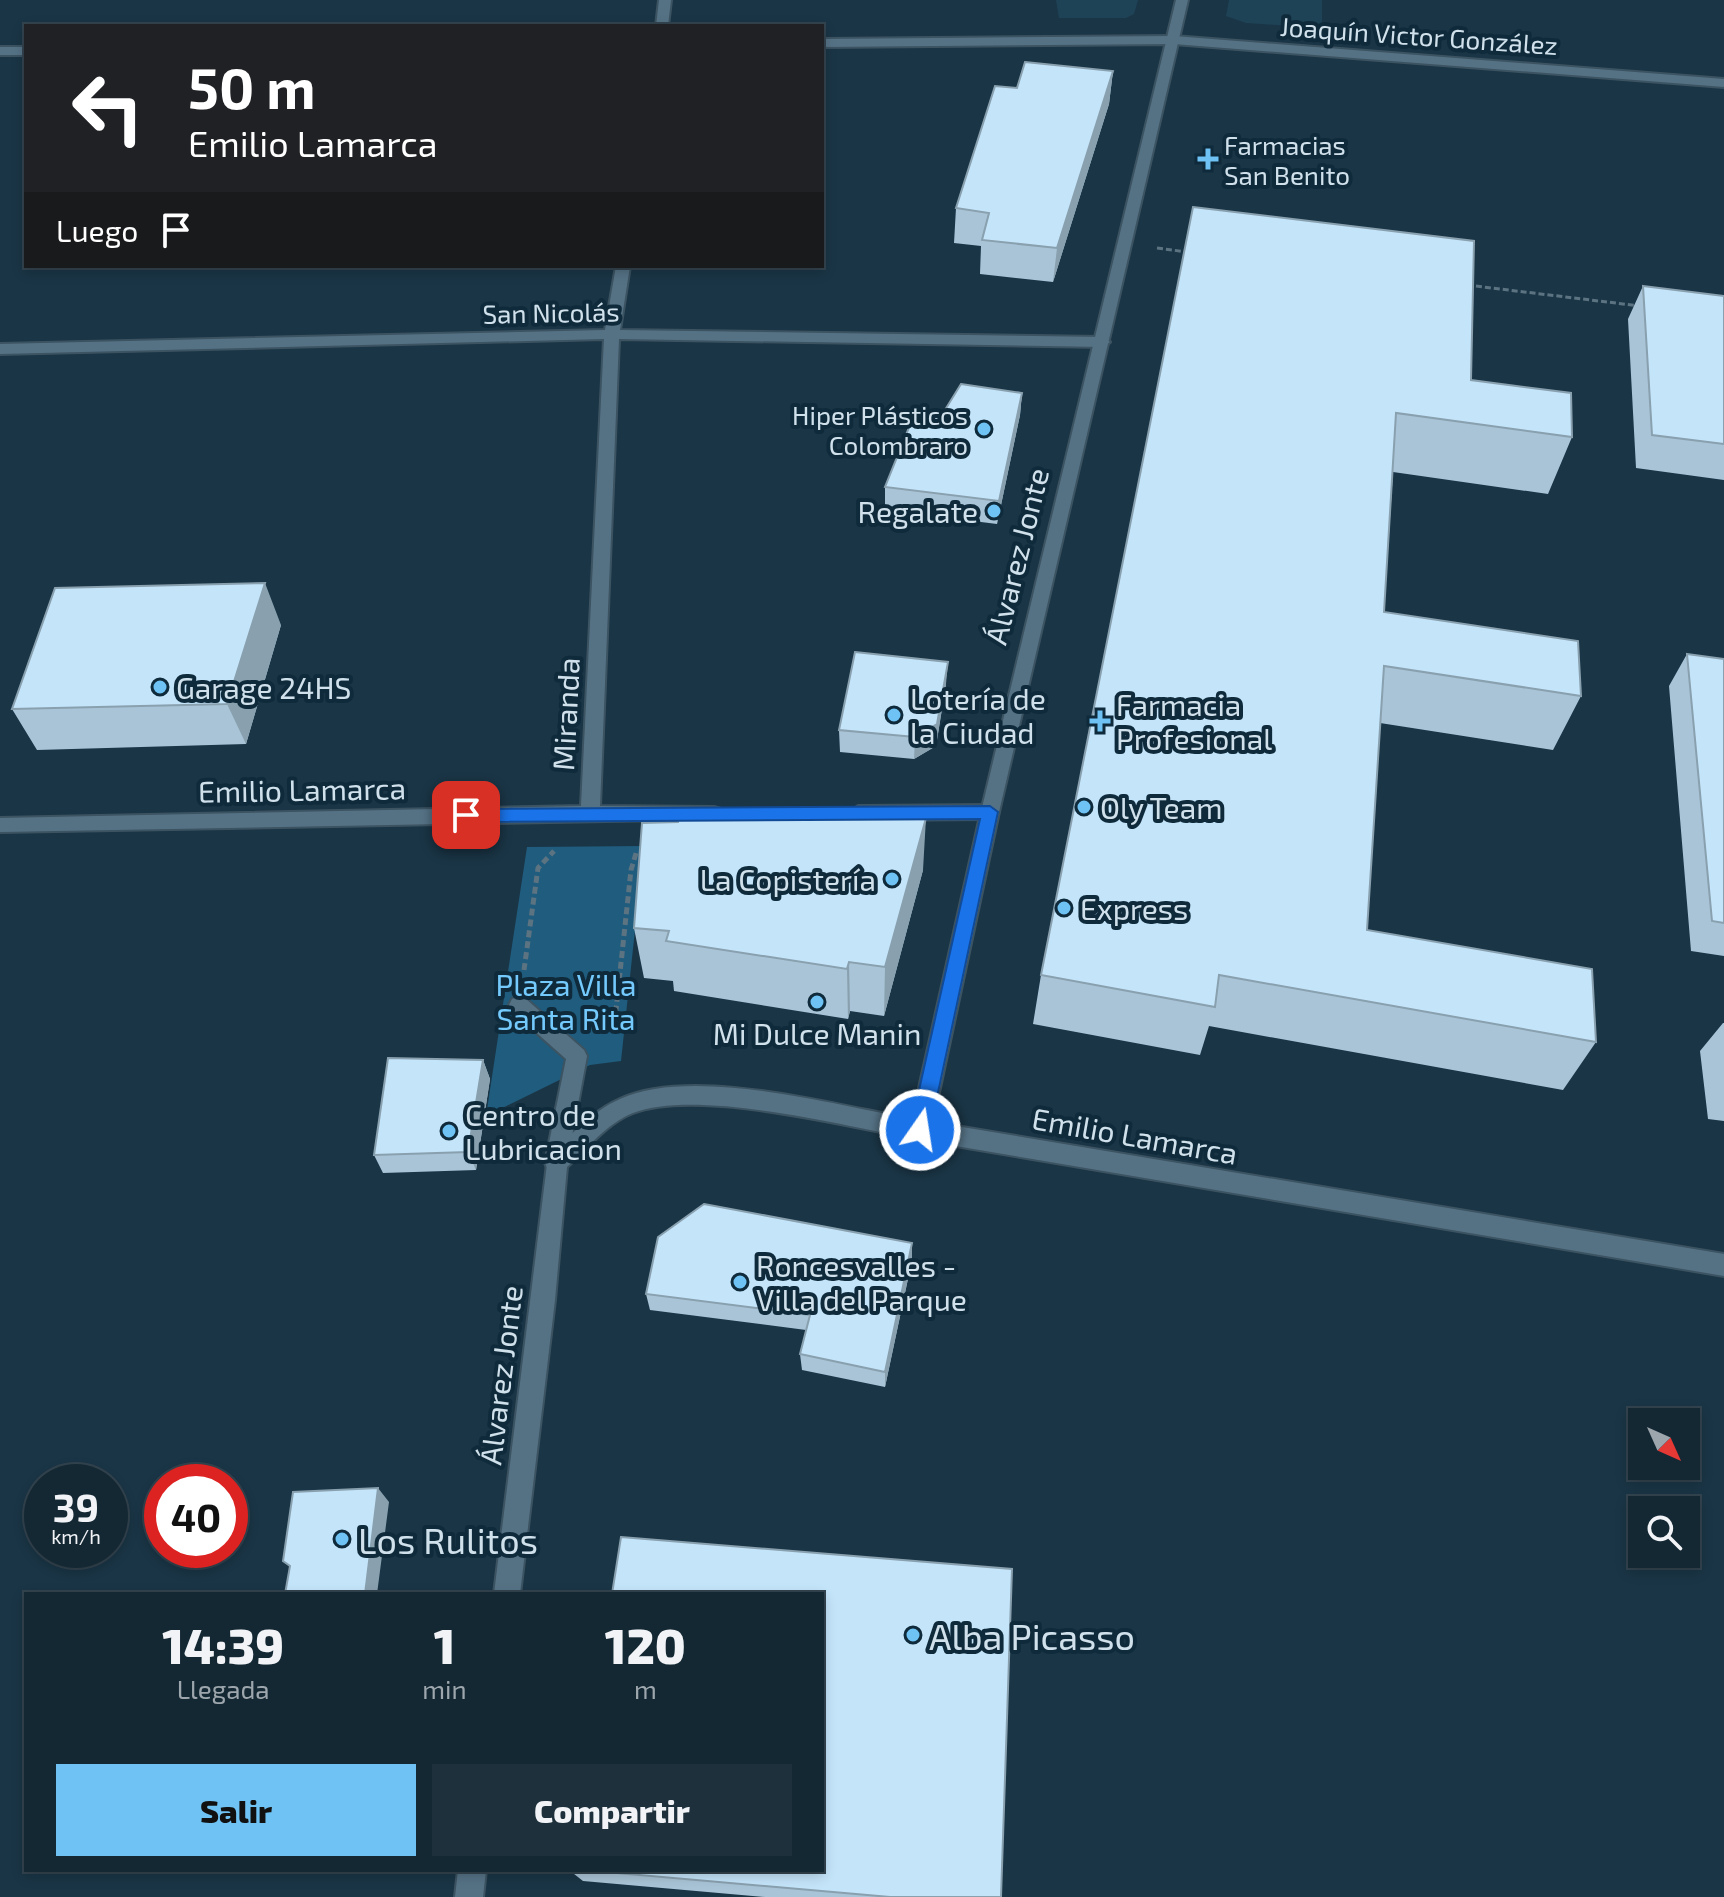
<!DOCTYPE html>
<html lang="es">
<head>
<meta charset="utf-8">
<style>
	body { margin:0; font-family:"Exo 2",sans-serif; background:#1d303c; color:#f1f3f6; height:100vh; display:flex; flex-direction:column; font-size:30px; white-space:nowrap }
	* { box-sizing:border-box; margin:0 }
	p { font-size:26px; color:#9da6ac }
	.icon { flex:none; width:44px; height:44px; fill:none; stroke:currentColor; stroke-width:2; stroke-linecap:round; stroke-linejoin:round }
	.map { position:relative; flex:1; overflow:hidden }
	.details { position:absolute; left:24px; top:1592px; width:800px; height:280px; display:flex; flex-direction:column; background:#142834; border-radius:0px; box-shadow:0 4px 12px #0003,0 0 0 2px #33444f }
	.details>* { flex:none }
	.hud { position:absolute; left:24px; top:24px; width:800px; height:244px; border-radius:0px; box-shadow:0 4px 12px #0003,0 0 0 2px #33444f; background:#202124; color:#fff; overflow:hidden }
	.needle { width:52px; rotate:135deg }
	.tools { position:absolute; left:1628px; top:1408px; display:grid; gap:16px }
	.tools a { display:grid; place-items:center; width:72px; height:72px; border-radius:0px; background:#142834; box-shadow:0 4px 12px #0003,0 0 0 2px #33444f; font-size:40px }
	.speed { position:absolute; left:24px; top:1464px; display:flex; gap:16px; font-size:40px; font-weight:700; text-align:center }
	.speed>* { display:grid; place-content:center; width:104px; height:104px; border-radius:50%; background:#142834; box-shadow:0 4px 12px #0003,0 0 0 2px #33444f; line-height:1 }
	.speed small { font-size:20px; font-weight:400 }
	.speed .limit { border:12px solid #d22; background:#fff; color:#111 }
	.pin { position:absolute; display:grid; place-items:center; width:68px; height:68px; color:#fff; margin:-34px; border-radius:16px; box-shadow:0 4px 12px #0006 }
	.me { position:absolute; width:88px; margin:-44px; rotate:13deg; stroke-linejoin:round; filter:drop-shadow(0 0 6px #0008) }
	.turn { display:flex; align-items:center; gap:28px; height:168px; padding:0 32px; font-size:36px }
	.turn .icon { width:104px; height:104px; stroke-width:2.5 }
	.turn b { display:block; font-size:56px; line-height:68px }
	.then { display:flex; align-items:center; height:76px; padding:0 32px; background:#0003; gap:16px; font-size:30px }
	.eta { display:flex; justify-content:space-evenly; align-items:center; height:136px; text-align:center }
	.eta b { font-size:48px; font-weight:800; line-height:56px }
	.primary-button { display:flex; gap:16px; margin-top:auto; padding:16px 32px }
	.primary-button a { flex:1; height:92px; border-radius:0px; background:#6fc2f4; color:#111; font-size:32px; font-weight:800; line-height:92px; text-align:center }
	.primary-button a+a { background:#1d303c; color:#f1f3f6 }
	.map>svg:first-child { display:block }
</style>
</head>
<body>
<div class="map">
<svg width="1724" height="1897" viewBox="0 0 1724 1897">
	<rect width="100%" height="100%" fill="#1a3546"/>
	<path fill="#1f4356" d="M1056 0H1138L1134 14 1126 18H1059Z
		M1229 0H1322V28L1246 23 1226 16Z"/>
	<path fill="#205c7d" d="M644 846 621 1061 590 1065 486 1116 527 847Z"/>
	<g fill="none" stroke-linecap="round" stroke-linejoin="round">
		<g stroke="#3c5362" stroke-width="4">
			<path id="street" d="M659 0H671L668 26H656Z
				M1174 36 1724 79V87L1174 44 822 47V39Z
				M0 47H26V55H0Z
				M616 266H630L620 330 1103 337 1110 342 1103 347 619 339 600 806 714 807 721 809 723 814 721 819 0 832V818L581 806 604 339 0 354V344L605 330Z
				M990 805 999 812 990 819 858 820 849 813 858 806Z
				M519 996 526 999 584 1050 587 1056 567 1163 564 1170 556 1173 548 1170 545 1163 566 1059 512 1011 509 1005 512 999Z
				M920 1120 1724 1254V1276L920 1140 912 1137 909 1130 912 1123Z"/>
		</g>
		<g stroke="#3c5362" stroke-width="4">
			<path id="secondary" d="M1176 0H1188L999 812 931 1130 928 1137 920 1140C850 1127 698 1088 633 1113 607 1123 587 1149 567 1167L555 1300 520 1594H494L548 1156C571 1136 592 1111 620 1099 693 1066 834 1105 912 1119L981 812Z
				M458 1870H486L483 1897H455Z"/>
		</g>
		<path stroke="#5c7382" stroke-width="3" stroke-dasharray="6 3" stroke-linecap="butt" d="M1157 248 1187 252
			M1467 285 1640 306"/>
		<path stroke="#5c7382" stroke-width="5" stroke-dasharray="7 4" stroke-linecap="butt" d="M524 970 538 868 554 851
			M604 1030 615 1019 631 870 637 850"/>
		<use href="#street" fill="#557285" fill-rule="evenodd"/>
		<use href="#secondary" fill="#557285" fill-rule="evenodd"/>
	</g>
	<path fill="#a9c4d7" d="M1113 71 1109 104 1053 282 980 274 981 246 954 243 956 208 1017 88Z
		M1193 207 1471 380 1572 437 1548 494 1393 472 1384 612 1581 696 1553 750 1380 723 1367 930 1596 1042 1563 1090 1209 1026 1200 1055 1033 1024 1041 975Z
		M1643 286 1724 296V480L1636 468 1628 319Z
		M1022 393 1020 415 997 524 885 510V487L940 418Z
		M281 625 246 744 37 750 12 709Z
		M1687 654 1724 659V956L1691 951 1669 686Z
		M946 684 936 746 914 759 840 752 839 730Z
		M883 819 923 870 884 1016 850 1011 848 1019 674 991 673 981 644 978 634 928Z
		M1723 1023H1724V1121L1708 1119 1700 1051Z
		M483 1060 490 1079 476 1170 383 1173 374 1155Z
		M912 1260 885 1387 802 1370 800 1354 806 1330 650 1310 646 1294Z
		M569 1870H822L1001 1897H765L583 1881Z"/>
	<path fill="#89a0af" d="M1113 71 1109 104 1053 282 1057 248Z
		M1022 393 1020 415 997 524 999 501Z
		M265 583 281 625 246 744 227 704Z
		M948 662 946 684 936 746 914 759 915 737Z
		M926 818 923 870 884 1016 885 967Z
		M849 962 850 1011 848 1019 847 969Z
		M483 1060 490 1079 476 1170 468 1152Z
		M912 1243V1260L885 1387V1372Z
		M378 1488 389 1502 377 1594H365Z"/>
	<path fill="#c4e4fa" stroke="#89a0af" stroke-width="2" d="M1025 62 1113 71 1057 248 982 240 989 213 956 208 995 86 1017 88Z
		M1193 207 1474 241 1471 380 1571 393 1572 437 1396 413 1384 612 1578 641 1581 696 1384 666 1367 930 1592 969 1596 1042 1219 975 1215 1007 1041 975Z
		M1643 286 1724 296V444L1652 435Z
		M961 384 1022 393 999 501 885 487 914 415 940 418Z
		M265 583 227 704 12 709 55 588Z
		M855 652 948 662 937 724 915 737 839 730Z
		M1687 654 1724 659V923L1712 921Z
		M883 811V819L926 818 885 967 849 962 847 969 666 941 669 931 634 928 642 823 678 822 680 814Z
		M388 1058 483 1060 468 1152 374 1155Z
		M704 1204 912 1243 885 1372 800 1354 810 1315 646 1294 658 1237Z
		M378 1488 365 1594H285L290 1566 283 1561 293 1492Z
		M621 1537 1012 1569 1001 1897H890L583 1870H822V1594H612Z"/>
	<path fill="#1a73e8" stroke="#114b97" stroke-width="2" d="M990 806 998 812 930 1130 920 1138 910 1130 980 819 466 822 457 815 466 809Z"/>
	<g fill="#6fc2f4" stroke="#0f2b3b" stroke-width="3">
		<path d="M1204 147h8v8h8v8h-8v8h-8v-8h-8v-8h8z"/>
		<circle cx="984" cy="429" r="8"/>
		<circle cx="994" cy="511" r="8"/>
		<circle cx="160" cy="687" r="8"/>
		<circle cx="894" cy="715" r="8"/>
		<path d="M1096 709h8v8h8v8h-8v8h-8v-8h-8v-8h8z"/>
		<circle cx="1084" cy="807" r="8"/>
		<circle cx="892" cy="879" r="8"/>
		<circle cx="1064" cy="908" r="8"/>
		<circle cx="817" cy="1002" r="8"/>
		<circle cx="449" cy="1131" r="8"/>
		<circle cx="740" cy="1282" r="8"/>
		<circle cx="342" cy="1539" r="8"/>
		<circle cx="913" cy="1635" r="8"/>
	</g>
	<g text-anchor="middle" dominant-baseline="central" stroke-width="8" stroke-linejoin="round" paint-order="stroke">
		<g font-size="26" fill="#d1e1ec" stroke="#0f2b3b">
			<text transform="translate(1419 35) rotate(4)">Joaquín Victor González</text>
			<text transform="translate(551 312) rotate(-1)">San Nicolás</text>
		</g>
		<g font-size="26" fill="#d1e1ec" stroke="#0f2b3b" text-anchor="start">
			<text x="1224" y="144">Farmacias<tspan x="1224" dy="30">San Benito</tspan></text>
			<text x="968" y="414" text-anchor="end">Hiper Plásticos<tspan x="968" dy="30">Colombraro</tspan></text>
		</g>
		<g font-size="30" fill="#d1e1ec" stroke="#0f2b3b" text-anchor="start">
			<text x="978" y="511" text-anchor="end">Regalate</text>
			<text x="176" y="687">Garage 24HS</text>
			<text x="910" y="698">Lotería de<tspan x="910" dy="34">la Ciudad</tspan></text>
			<text x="1116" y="704">Farmacia<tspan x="1116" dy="34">Profesional</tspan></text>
			<text x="1100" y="807">Oly Team</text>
			<text x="876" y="879" text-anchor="end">La Copistería</text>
			<text x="1080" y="908">Express</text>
			<text x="817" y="1033" text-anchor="middle">Mi Dulce Manin</text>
			<text x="465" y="1114">Centro de<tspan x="465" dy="34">Lubricacion</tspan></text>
			<text x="756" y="1265">Roncesvalles -<tspan x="756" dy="34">Villa del Parque</tspan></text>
		</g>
		<g font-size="30" fill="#d1e1ec" stroke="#0f2b3b">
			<text transform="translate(1016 556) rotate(-76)">Álvarez Jonte</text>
			<text transform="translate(565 714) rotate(-87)">Miranda</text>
			<text transform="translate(302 789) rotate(-1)">Emilio Lamarca</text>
			<text transform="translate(1135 1135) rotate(10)">Emilio Lamarca</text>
			<text transform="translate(500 1375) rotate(-83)">Álvarez Jonte</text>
		</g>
		<g font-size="30" fill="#74cafd" stroke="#0f2b3b">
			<text x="566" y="984">Plaza Villa<tspan x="566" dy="34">Santa Rita</tspan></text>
		</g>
		<g font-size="36" fill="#d1e1ec" stroke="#0f2b3b" text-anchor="start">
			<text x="358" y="1539">Los Rulitos</text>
			<text x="929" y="1635">Alba Picasso</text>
		</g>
	</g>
</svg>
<div class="tools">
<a><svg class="needle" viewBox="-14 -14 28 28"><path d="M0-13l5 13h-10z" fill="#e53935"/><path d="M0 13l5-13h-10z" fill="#9da6ac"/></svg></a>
<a><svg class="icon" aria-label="search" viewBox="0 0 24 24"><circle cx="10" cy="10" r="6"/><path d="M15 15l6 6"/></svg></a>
</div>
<div class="speed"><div>39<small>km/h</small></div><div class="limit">40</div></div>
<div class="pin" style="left:466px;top:815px;background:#d93025"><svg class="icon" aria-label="arrive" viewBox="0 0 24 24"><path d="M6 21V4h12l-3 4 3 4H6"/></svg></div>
<svg class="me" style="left:920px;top:1130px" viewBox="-20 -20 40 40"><circle r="17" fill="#1a73e8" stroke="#fff" stroke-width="3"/><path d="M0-11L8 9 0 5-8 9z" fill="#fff"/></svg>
<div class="hud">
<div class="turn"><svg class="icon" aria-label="left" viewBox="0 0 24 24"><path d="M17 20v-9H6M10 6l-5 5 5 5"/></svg><div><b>50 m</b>Emilio Lamarca</div></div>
<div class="then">Luego<svg class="icon" aria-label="arrive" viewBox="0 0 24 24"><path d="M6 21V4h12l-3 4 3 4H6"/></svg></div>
</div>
<section class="details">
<div class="eta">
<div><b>14:39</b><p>Llegada</p></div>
<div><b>1</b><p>min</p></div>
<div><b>120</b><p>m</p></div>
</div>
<div class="primary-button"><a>Salir</a><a>Compartir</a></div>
</section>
</div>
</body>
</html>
